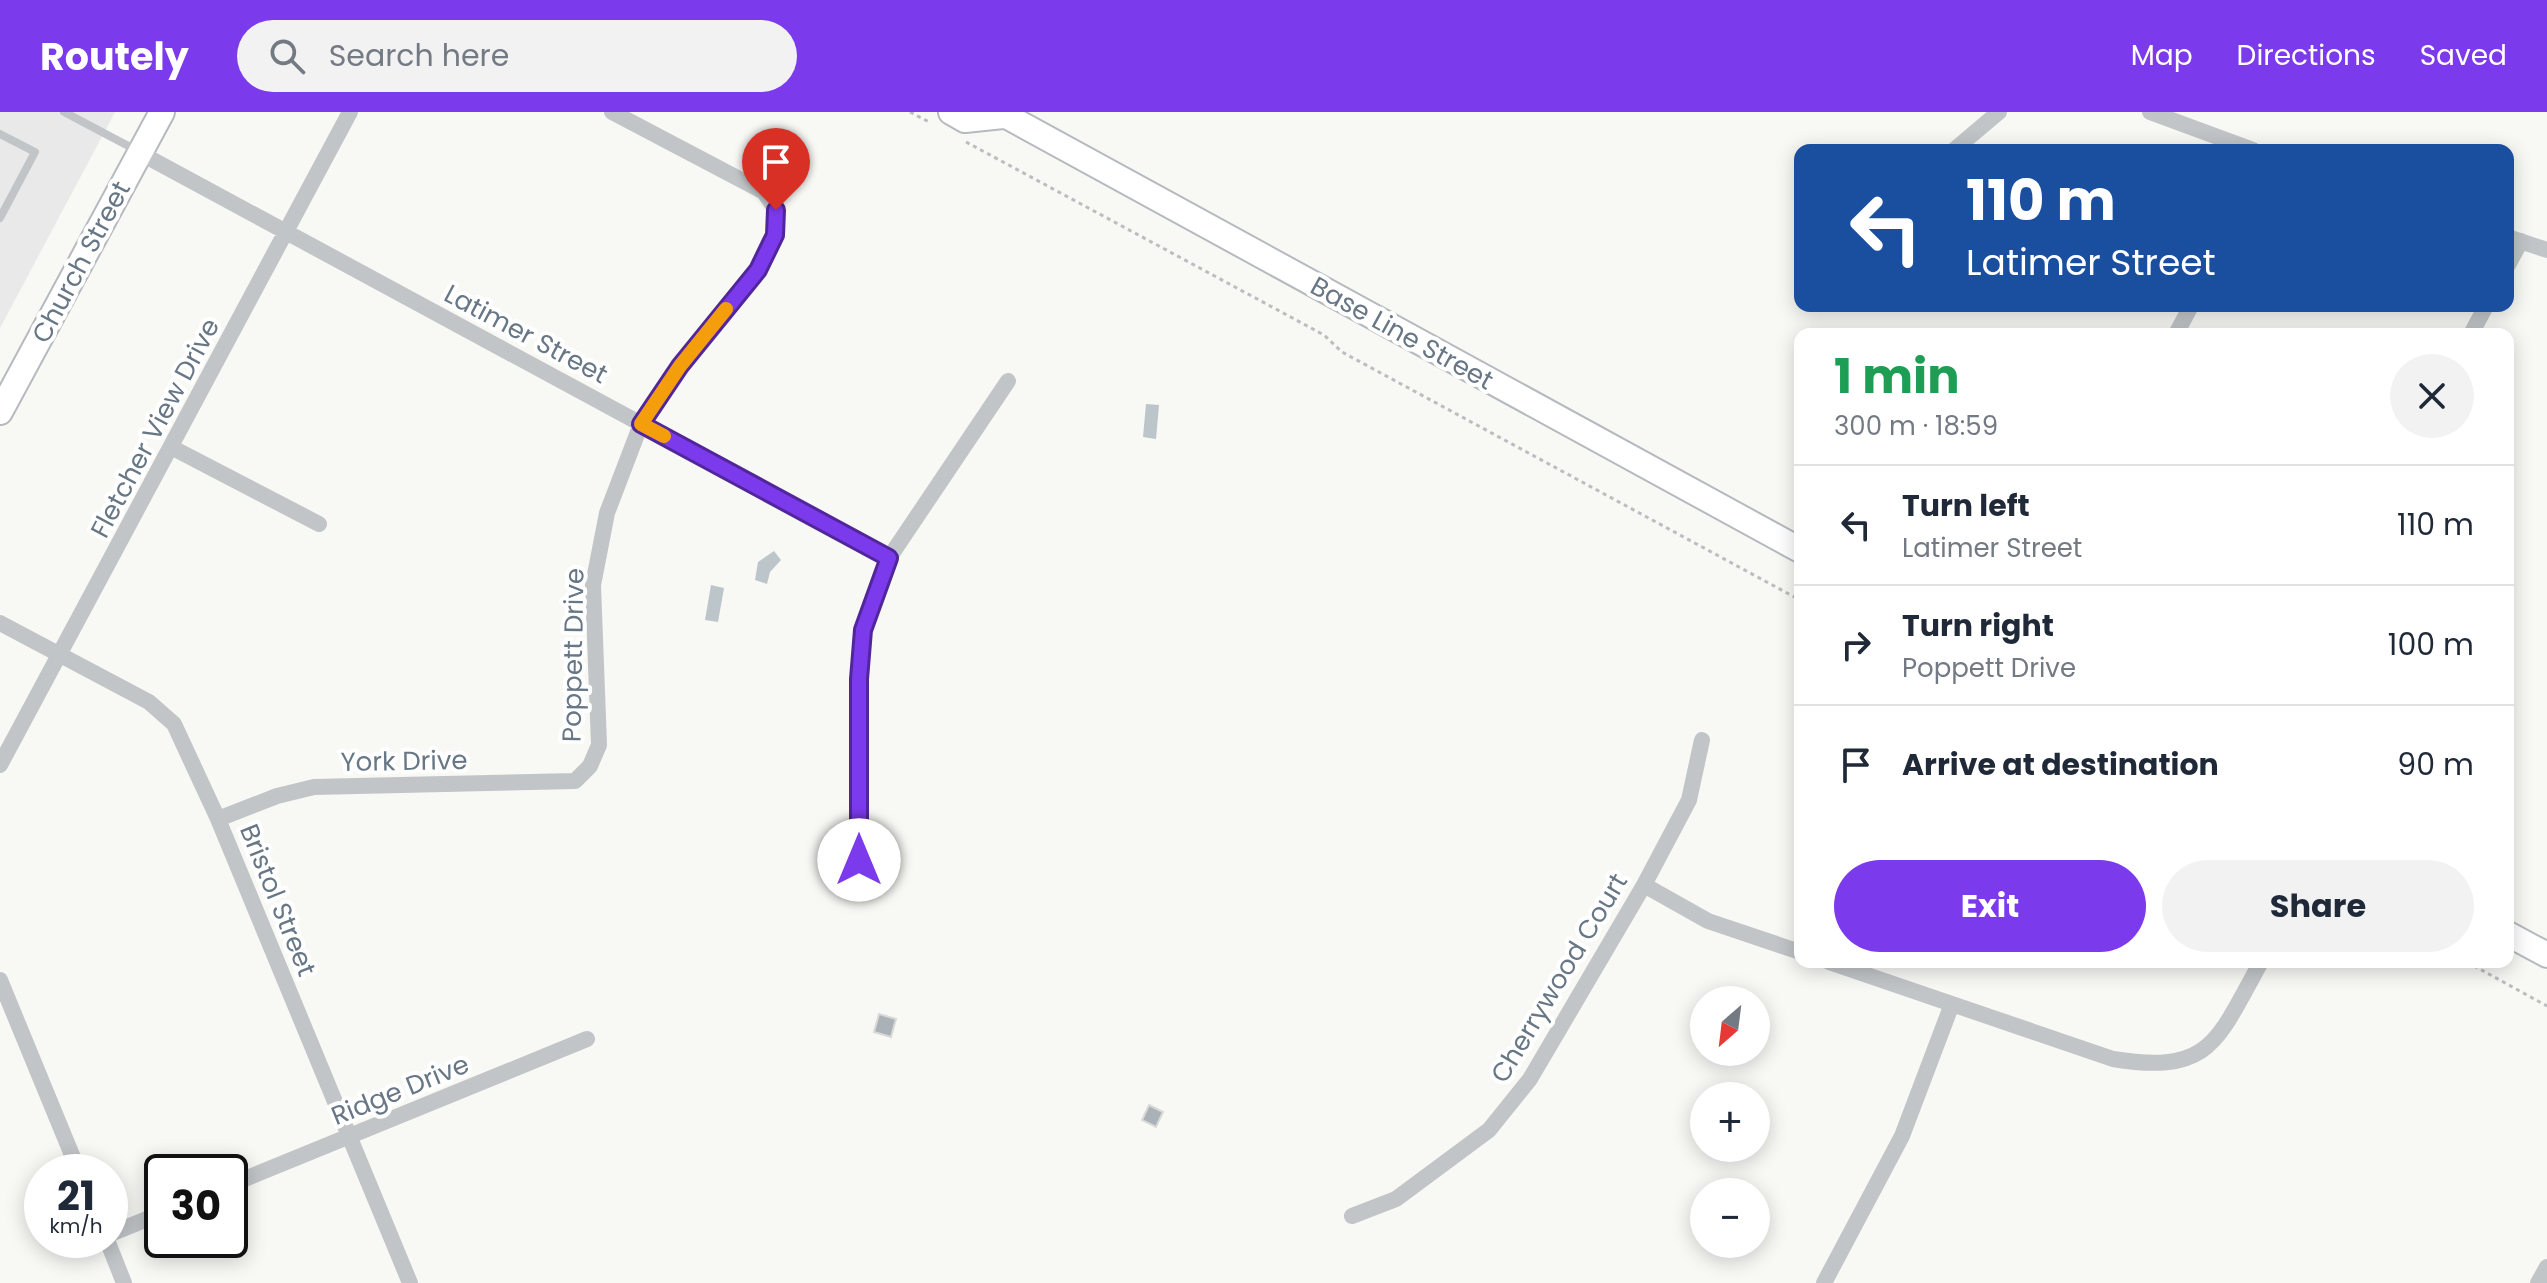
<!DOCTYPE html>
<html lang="en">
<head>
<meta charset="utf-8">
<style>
	body { margin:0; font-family:Poppins,sans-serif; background:#f2f2f3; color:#1f2937; height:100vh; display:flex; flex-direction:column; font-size:30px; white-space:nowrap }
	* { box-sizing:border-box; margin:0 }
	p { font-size:26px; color:#747a83 }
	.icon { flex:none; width:44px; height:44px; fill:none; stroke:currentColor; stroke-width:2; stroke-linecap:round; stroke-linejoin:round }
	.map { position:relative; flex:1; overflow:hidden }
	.drawer { position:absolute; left:1794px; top:216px; width:720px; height:640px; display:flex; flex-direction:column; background:#fff; border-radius:16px; box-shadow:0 4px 20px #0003 }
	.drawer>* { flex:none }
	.hud { position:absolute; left:1794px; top:32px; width:720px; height:168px; border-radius:16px; box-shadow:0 4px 20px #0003; background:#1a4fa0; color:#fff; overflow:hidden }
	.needle { width:52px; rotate:208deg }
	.controls { position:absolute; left:1690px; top:874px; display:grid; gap:16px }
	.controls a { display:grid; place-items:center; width:80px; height:80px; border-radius:50%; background:#fff; box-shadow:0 4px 20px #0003; font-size:40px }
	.speed { position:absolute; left:24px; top:1042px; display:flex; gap:16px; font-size:40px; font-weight:700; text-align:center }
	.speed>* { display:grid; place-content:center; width:104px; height:104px; border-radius:50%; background:#fff; box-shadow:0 4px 20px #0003; line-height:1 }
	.speed small { font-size:20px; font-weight:400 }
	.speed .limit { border:4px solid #111; border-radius:12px; background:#fff; color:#111 }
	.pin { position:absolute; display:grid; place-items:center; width:68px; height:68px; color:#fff; margin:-82px -34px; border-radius:50% 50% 50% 0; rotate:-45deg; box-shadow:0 0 8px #0007 }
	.pin .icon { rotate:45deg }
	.me { position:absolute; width:88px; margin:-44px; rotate:0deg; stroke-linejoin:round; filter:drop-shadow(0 0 6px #0008) }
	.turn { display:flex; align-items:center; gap:28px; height:168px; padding:0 40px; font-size:36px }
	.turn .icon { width:104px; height:104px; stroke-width:2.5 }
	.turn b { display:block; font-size:56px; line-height:68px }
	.round { display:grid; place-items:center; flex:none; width:84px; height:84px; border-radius:42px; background:#f2f2f3 }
	.headline { display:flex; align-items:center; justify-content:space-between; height:136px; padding:0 40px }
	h1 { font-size:48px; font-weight:700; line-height:60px; color:#1e9e55 }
	.button { display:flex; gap:16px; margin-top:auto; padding:16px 40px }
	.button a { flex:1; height:92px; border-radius:48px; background:#7c3aed; color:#fff; font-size:32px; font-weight:700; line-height:92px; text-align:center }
	.button a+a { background:#f2f2f3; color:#1f2937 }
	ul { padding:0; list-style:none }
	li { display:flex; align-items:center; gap:24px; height:120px; padding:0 40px; border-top:2px solid #e0e1e3 }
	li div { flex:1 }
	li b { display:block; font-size:30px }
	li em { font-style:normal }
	header { display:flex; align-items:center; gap:48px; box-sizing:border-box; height:112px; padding:0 40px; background:#7c3aed; color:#fff }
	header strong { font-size:38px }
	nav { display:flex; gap:44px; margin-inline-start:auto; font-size:28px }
	.search { width:560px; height:72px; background:#f2f2f3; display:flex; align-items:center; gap:20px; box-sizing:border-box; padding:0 28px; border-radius:44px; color:#747a83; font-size:30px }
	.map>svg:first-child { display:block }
</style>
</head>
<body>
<header>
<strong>Routely</strong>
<div class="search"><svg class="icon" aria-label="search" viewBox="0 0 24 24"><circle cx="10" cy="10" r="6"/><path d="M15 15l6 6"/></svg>Search here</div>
<nav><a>Map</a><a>Directions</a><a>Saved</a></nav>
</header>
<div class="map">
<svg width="2547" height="1171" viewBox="0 0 2547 1171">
	<rect width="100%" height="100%" fill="#f8f8f5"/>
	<path fill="#e8e9e8" d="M0 0H115L0 216Z"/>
	<path fill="#bbc5ca" d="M1146 292 1159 293 1156 327 1143 325Z
		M774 439 781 448 770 460 767 472 755 468 758 450Z
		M711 473 724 476 718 510 705 508Z"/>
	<path fill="#aab1b7" stroke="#d9d9d7" stroke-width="2" d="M879 902 896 907 891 925 874 920Z
		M1149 993 1163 1000 1156 1015 1142 1008Z"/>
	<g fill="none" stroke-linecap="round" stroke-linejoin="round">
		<g stroke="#b6babf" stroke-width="28">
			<path id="secondary" d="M951 0 965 8 1003 4
				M999 0 1800 438
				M0 300 162 0
				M2508 822 2547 843"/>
		</g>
		<path stroke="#bbbec0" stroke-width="3" stroke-dasharray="4 4" stroke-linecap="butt" d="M910 0 931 11
			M966 30 1324 223 1342 240 1800 488
			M2467 850 2547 894"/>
		<path stroke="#c1c5c8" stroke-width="8" d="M64 0 136 38
			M0 22 35 40 0 106"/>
		<path stroke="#c1c5c8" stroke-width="16" d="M2150 0 2253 38
			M1954 38 1999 0
			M140 41 889 446
			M2508 125 2547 138
			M2508 153 2521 129
			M2176 222 2191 194
			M2471 222 2486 194
			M171 335 319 412
			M0 511 149 590 174 612 218 707 410 1171
			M0 653 350 0
			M218 707 277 684 314 675 575 669 590 654 599 633 593 473 607 401 641 312 680 254 758 158 775 123 776 98 764 80 612 0
			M859 748V567L863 518 875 481 889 446 1008 269
			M1644 773 1708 809 1800 840
			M1829 850 2113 947C2212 963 2217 928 2261 850
			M0 868 79 1060
			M230 1073 587 927
			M1352 1104 1396 1087 1489 1018 1530 967 1644 773 1689 688 1702 628
			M110 1122 162 1101
			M107 1128 124 1171
			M1824 1171 1902 1024 1952 892
			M2538 1171 2547 1155"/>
		<use href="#secondary" stroke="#fff" stroke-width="24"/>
	</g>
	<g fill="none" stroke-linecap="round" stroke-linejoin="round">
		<g stroke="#51269a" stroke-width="20">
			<path id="route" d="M776 98 775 123 758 158 680 254 641 312 889 446 863 518 859 567V748"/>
		</g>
		<use href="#route" stroke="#7c3aed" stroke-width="14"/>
		<path stroke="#f59e0b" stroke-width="14" d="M664 324 641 312 680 254 726 197"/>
	</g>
	<g text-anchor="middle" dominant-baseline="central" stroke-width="8" stroke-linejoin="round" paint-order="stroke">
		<g font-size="26" fill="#687785" stroke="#fff">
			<text transform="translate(81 150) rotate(-62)">Church Street</text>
			<text transform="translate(1402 221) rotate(29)">Base Line Street</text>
			<text transform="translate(526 222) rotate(28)">Latimer Street</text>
			<text transform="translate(155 316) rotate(-62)">Fletcher View Drive</text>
			<text transform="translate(573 543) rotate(-89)">Poppett Drive</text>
			<text transform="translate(404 649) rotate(-1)">York Drive</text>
			<text transform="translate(278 788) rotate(68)">Bristol Street</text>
			<text transform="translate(1559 866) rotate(-59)">Cherrywood Court</text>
			<text transform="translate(400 978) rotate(-22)">Ridge Drive</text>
		</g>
	</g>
</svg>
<div class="controls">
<a><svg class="needle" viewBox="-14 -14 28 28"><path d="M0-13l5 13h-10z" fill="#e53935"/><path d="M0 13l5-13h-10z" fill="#747a83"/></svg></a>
<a>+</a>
<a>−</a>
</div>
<div class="speed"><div>21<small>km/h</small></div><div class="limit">30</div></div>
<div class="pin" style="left:776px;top:98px;background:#d93025"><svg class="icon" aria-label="arrive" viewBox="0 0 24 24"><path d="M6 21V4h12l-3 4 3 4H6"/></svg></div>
<svg class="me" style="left:859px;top:748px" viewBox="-20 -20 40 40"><circle r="19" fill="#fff"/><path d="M0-13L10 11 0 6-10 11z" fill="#7c3aed"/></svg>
<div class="hud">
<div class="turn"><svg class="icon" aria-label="left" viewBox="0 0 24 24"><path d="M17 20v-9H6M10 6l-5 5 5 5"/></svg><div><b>110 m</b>Latimer Street</div></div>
</div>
<section class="drawer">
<div class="headline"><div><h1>1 min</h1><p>300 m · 18:59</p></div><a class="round"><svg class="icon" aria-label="close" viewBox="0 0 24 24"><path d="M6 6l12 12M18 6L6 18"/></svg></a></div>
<ul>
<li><svg class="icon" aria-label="left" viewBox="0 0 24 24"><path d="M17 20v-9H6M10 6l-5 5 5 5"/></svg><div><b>Turn left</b><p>Latimer Street</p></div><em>110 m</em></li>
<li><svg class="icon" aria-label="right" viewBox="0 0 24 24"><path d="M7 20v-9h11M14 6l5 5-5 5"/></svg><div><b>Turn right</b><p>Poppett Drive</p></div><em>100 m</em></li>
<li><svg class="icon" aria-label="arrive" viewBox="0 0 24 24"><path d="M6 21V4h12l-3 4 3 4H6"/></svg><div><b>Arrive at destination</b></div><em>90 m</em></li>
</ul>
<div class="button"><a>Exit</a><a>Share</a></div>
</section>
</div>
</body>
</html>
